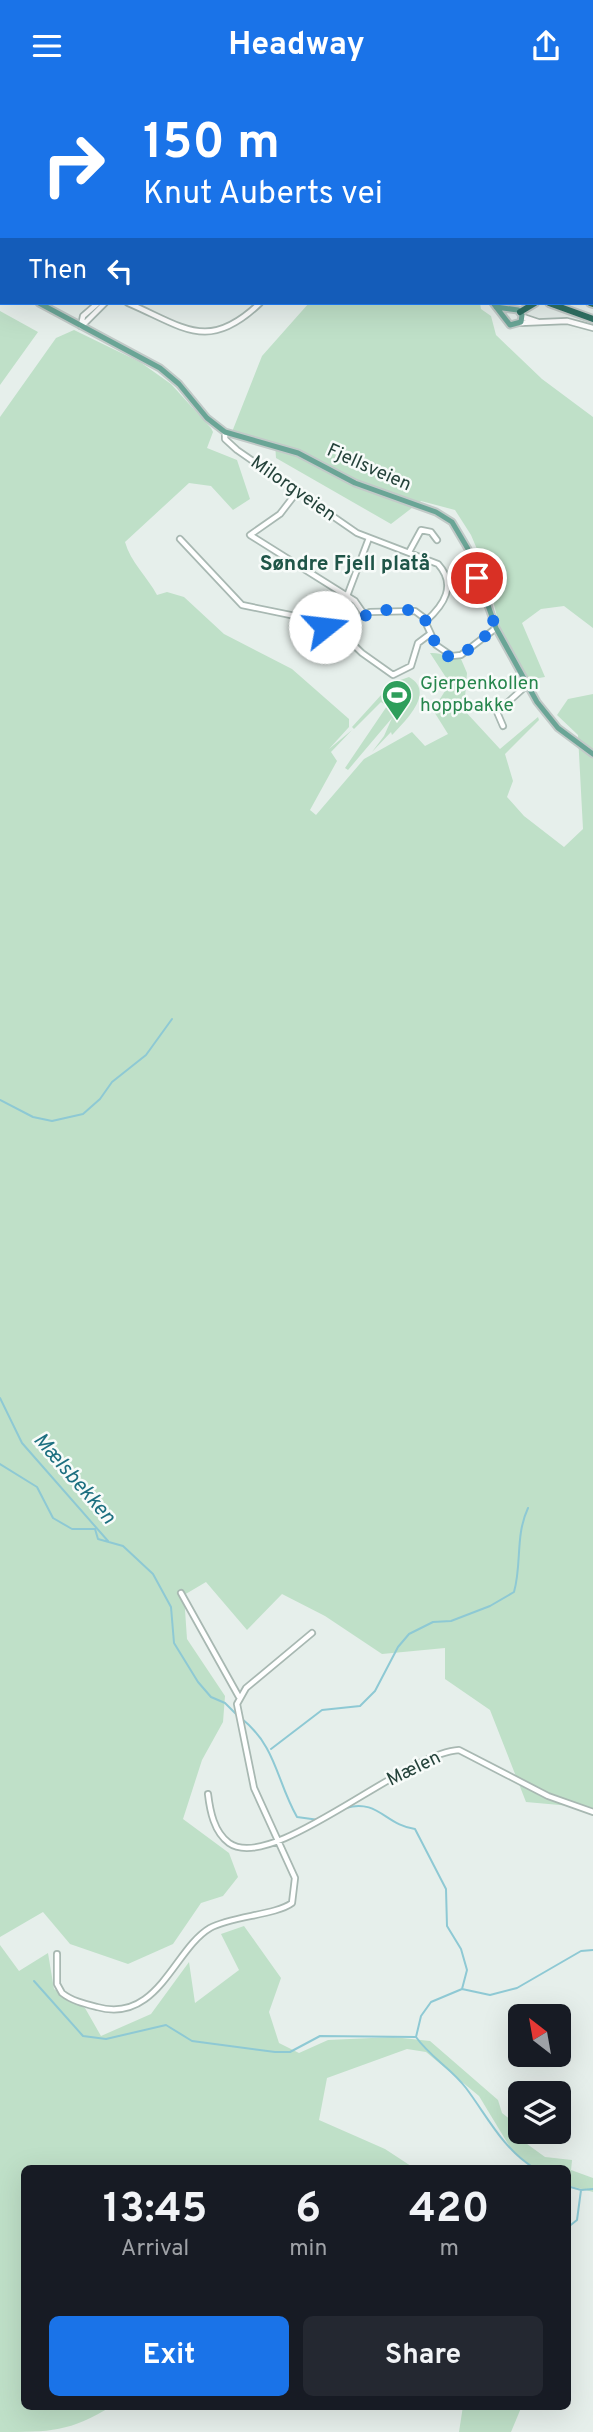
<!DOCTYPE html>
<html lang="en">
<head>
<meta charset="utf-8">
<style>
	body { margin:0; font-family:Overpass,sans-serif; background:#242831; color:#f1f3f6; height:100vh; display:flex; flex-direction:column; font-size:26px; white-space:nowrap }
	* { box-sizing:border-box; margin:0 }
	p { font-size:23px; color:#9ea1a6 }
	.icon { flex:none; width:38px; height:38px; fill:none; stroke:currentColor; stroke-width:2; stroke-linecap:round; stroke-linejoin:round }
	.map { position:relative; flex:1; overflow:hidden }
	.panel { position:absolute; left:21px; top:2074px; width:550px; height:245px; display:flex; flex-direction:column; background:#171b24; border-radius:10px; box-shadow:0 7px 28px #0002 }
	.panel>* { flex:none }
	.guide { position:absolute; left:0px; top:0px; width:593px; height:214px; box-shadow:0 7px 28px #0002; background:#1a73e8; color:#fff; overflow:hidden }
	.needle { width:46px; rotate:329deg }
	.buttons { position:absolute; left:508px; top:1913px; display:grid; gap:14px }
	.buttons a { display:grid; place-items:center; width:63px; height:63px; border-radius:10px; background:#171b24; box-shadow:0 7px 28px #0002; font-size:35px }
	.pin { position:absolute; display:grid; place-items:center; width:60px; height:60px; color:#fff; margin:-30px; border:4px solid #fff; border-radius:50%; box-shadow:0 2px 7px #0007 }
	.me { position:absolute; width:77px; margin:-38px; rotate:74deg; stroke-linejoin:round; filter:drop-shadow(0 0 5px #0008) }
	.turn { display:flex; align-items:center; gap:24px; height:147px; padding:0 28px; font-size:32px }
	.turn .icon { width:91px; height:91px; stroke-width:2.5 }
	.turn b { display:block; font-size:49px; line-height:60px }
	.then { display:flex; align-items:center; height:66px; padding:0 28px; background:#0003; gap:14px; font-size:26px }
	.eta { display:flex; justify-content:space-evenly; align-items:center; height:119px; text-align:center }
	.eta b { font-size:42px; font-weight:700; line-height:49px }
	.cta { display:flex; gap:14px; margin-top:auto; padding:14px 28px }
	.cta a { flex:1; height:80px; border-radius:10px; background:#1a73e8; color:#fff; font-size:28px; font-weight:700; line-height:80px; text-align:center }
	.cta a+a { background:#242831; color:#f1f3f6 }
	header { display:flex; justify-content:space-between; align-items:center; height:91px; padding:0 28px; background:#1a73e8; color:#fff; font-size:32px; font-weight:700 }
	.map>svg:first-child { display:block }
</style>
</head>
<body>
<header><svg class="icon" aria-label="menu" viewBox="0 0 24 24"><path d="M4 6h16M4 12h16M4 18h16"/></svg>Headway<svg class="icon" aria-label="share" viewBox="0 0 24 24"><path d="M12 15V3M7 8l5-5 5 5M5 13v7h14v-7"/></svg></header>
<div class="map">
<svg width="593" height="2341" viewBox="0 0 593 2341">
	<rect width="100%" height="100%" fill="#e6efeb"/>
	<path fill="#bfe0c8" d="M309 212H480L481 218 491 225 496 244 542 288 593 326V537L564 515 541 518 522 532 545 586 527 589 500 538 485 477 471 444 455 419 421 410 391 433 276 367 275 352 232 341 262 265Z
		M0 220 38 241 0 294Z
		M74 239 140 271 171 293 211 337 213 341 207 357 237 369 250 408 233 419 211 395 189 392 125 451C130 470 148 487 157 504L167 501 184 506 224 543 292 578 349 628V636L329 658 352 639 331 661 337 670 310 719 316 724 364 668 412 641 425 655 448 643 433 619 445 600 447 588 430 562C440 561 450 567 461 568L467 582 464 619 500 658 538 626 539 629 505 663 513 690 507 706 524 725 564 756 583 738 578 644 557 624 568 608 593 603V1717L526 1711 490 1619 445 1588V1557L382 1563 325 1525 282 1503 247 1539 206 1491 184 1504 187 1548 225 1605 223 1631 202 1669 183 1728 229 1762 238 1786 223 1805 201 1812 173 1853 128 1873 70 1853 43 1821 0 1846V326L56 247Z
		M409 586C436 601 405 630 392 644L391 641 372 661 384 645 392 627 348 679 345 677 387 615 381 611 354 638 352 636 392 592Z
		M244 1835 281 1887 269 1921 279 1952 299 1962 328 1949 393 1946 430 1950 498 2009 502 2022 511 2029 516 2045 545 2066 572 2069 571 2079 593 2087V2101L567 2094V2077H533L511 2058 479 2005 426 1961 407 1958 327 1987 319 2029 385 2058 414 2077H24V2315H112C70 2341 50 2341 0 2341V1854L19 1880 48 1862 54 1898 85 1917 101 1945 151 1923 189 1871 195 1912 239 1879 221 1843Z
		M463 2315H525L521 2317 511 2341H459Z"/>
	<g fill="none" stroke-linecap="round" stroke-linejoin="round">
		<path stroke="#8ec9d4" stroke-width="2" d="M0 89 1 87
			M0 1009 33 1026 52 1030 83 1023 100 1008 112 991 146 964 172 928
			M0 1307 22 1352 108 1450
			M0 1373 37 1396 53 1427 72 1438H95L98 1448 123 1455 153 1483 171 1516 174 1552 198 1591 211 1606 225 1612 237 1624
			M241 1627C277 1656 276 1689 297 1726L319 1729
			M271 1658 322 1619 360 1615 375 1600 398 1556 409 1543 433 1531 451 1530 490 1515 514 1501C522 1473 515 1445 528 1417
			M346 1717C377 1707 387 1735 415 1738L446 1798 447 1835 461 1858 467 1879 462 1898
			M34 1890 83 1945 106 1948 166 1934 192 1950 275 1961H290L320 1945 416 1946
			M534 2077C503 2058 487 2025 466 1997 452 1978 430 1966 416 1946L421 1925 431 1911 462 1898 490 1904 517 1897 581 1860 593 1859
			M567 2095 581 2099 593 2098
			M567 2137 577 2129 581 2099"/>
		<path stroke="#bfccc8" stroke-width="6" stroke-dasharray="6 3" stroke-linecap="butt" d="M219 0 221 2"/>
		<g stroke="#a8b8b2" stroke-width="8">
			<path id="minor" d="M62 0 64 2
				M194 0 195 2
				M435 0 436 2
				M72 2 73 0
				M0 36 2 37
				M592 166 593 167
				M128 212C184 236 208 262 260 212
				M523 226 538 231
				M520 232 567 230 593 237
				M81 235 83 225 98 212
				M82 235 105 212
				M225 341V348L237 359 357 442 438 473C457 494 444 514 426 530
				M297 401 280 423 250 444 355 510 364 523
				M180 448 242 514 310 528 332 538 370 521 415 520 423 526 436 554 452 565 461 564 496 537
				M409 461 421 439 431 441 437 449
				M347 505 369 447
				M337 538 362 562 393 584 411 575 418 552 430 543
				M503 635 497 621 527 594
				M181 1502 239 1606
				M208 1703C210 1720 214 1741 229 1752 272 1783 404 1662 459 1659L548 1705 593 1721
				M57 1863V1893L62 1902C72 1910 85 1913 97 1916 158 1933 174 1858 210 1837 232 1825 276 1824 292 1812L295 1787 254 1697 237 1613 246 1597 312 1542"/>
		</g>
		<g stroke="#c2cac8" stroke-width="9">
			<path id="major" d="M414 0 415 2
				M0 175 2 177
				M39 212 160 277 179 293 207 327 225 341 298 362 355 392 436 421 452 431 468 458 496 537 537 611 558 637 593 663
				M493 212 510 234 521 231 522 224 518 219 496 216"/>
		</g>
		<g stroke="#c2cac8" stroke-width="10">
			<path id="highway" d="M353 0 355 2
				M549 212 593 228
				M590 212 593 213
				M520 221 535 212"/>
		</g>
		<use href="#minor" stroke="#fff" stroke-width="4.5"/>
		<use href="#major" stroke="#6aa596" stroke-width="5"/>
		<use href="#highway" stroke="#2f6f62" stroke-width="6"/>
	</g>
	<g fill="none" stroke-linecap="round" stroke-linejoin="round">
		<path stroke="#1a73e8" stroke-width="12" stroke-dasharray="0 21.6" d="M325 536C343 542 364 520 386 519 396 519 410 517 419 522 433 530 433 577 461 563 473 557 484 545 496 537L477 487"/>
	</g>
	<defs>
		<g id="stadium-pin" transform="scale(1.575)"><path d="M0 17L-7.5 6A9.5 9.5 0 1 1 7.5 6Z" fill="#2e9e5b" stroke="#f7fbf9"/><path d="M0-5a6.5 5 0 1 0 0 10a6.5 5 0 1 0 0-10ZM-3.5-1.8h7v3.6h-7Z" fill="#fff"/></g>
	</defs>
	<g fill-rule="evenodd">
		<use href="#stadium-pin" x="397" y="604"/>
	</g>
	<g text-anchor="middle" dominant-baseline="central" stroke-width="5" stroke-linejoin="round" paint-order="stroke">
		<g font-size="19" fill="#24423a" stroke="#f7fbf9">
			<text transform="translate(369 377) rotate(24)">Fjellsveien</text>
			<text transform="translate(293 398) rotate(35)">Milorgveien</text>
			<text transform="translate(414 1678) rotate(-26)">Mælen</text>
		</g>
		<g font-size="19" fill="#27864d" stroke="#f7fbf9" text-anchor="start">
			<text x="420" y="593">Gjerpenkollen<tspan x="420" dy="22">hoppbakke</tspan></text>
		</g>
		<g font-size="21" font-weight="bold" fill="#1f5548" stroke="#f7fbf9">
			<text x="345" y="473">Søndre Fjell platå</text>
		</g>
		<g font-size="21" font-style="italic" fill="#1c6f80" stroke="#f7fbf9">
			<text transform="translate(74 1388) rotate(49)">Mælsbekken</text>
		</g>
	</g>
</svg>
<div class="buttons">
<a><svg class="needle" viewBox="-14 -14 28 28"><path d="M0-13l5 13h-10z" fill="#e53935"/><path d="M0 13l5-13h-10z" fill="#9ea1a6"/></svg></a>
<a><svg class="icon" aria-label="layers" viewBox="0 0 24 24"><path d="M12 4l9 5-9 5-9-5zM3 14l9 5 9-5"/></svg></a>
</div>
<div class="pin" style="left:477px;top:487px;background:#d93025"><svg class="icon" aria-label="arrive" viewBox="0 0 24 24"><path d="M6 21V4h12l-3 4 3 4H6"/></svg></div>
<svg class="me" style="left:325px;top:536px" viewBox="-20 -20 40 40"><circle r="19" fill="#fff"/><path d="M0-13L10 11 0 6-10 11z" fill="#1a73e8"/></svg>
<div class="guide">
<div class="turn"><svg class="icon" aria-label="right" viewBox="0 0 24 24"><path d="M7 20v-9h11M14 6l5 5-5 5"/></svg><div><b>150 m</b>Knut Auberts vei</div></div>
<div class="then">Then<svg class="icon" aria-label="left" viewBox="0 0 24 24"><path d="M17 20v-9H6M10 6l-5 5 5 5"/></svg></div>
</div>
<section class="panel">
<div class="eta">
<div><b>13:45</b><p>Arrival</p></div>
<div><b>6</b><p>min</p></div>
<div><b>420</b><p>m</p></div>
</div>
<div class="cta"><a>Exit</a><a>Share</a></div>
</section>
</div>
</body>
</html>
